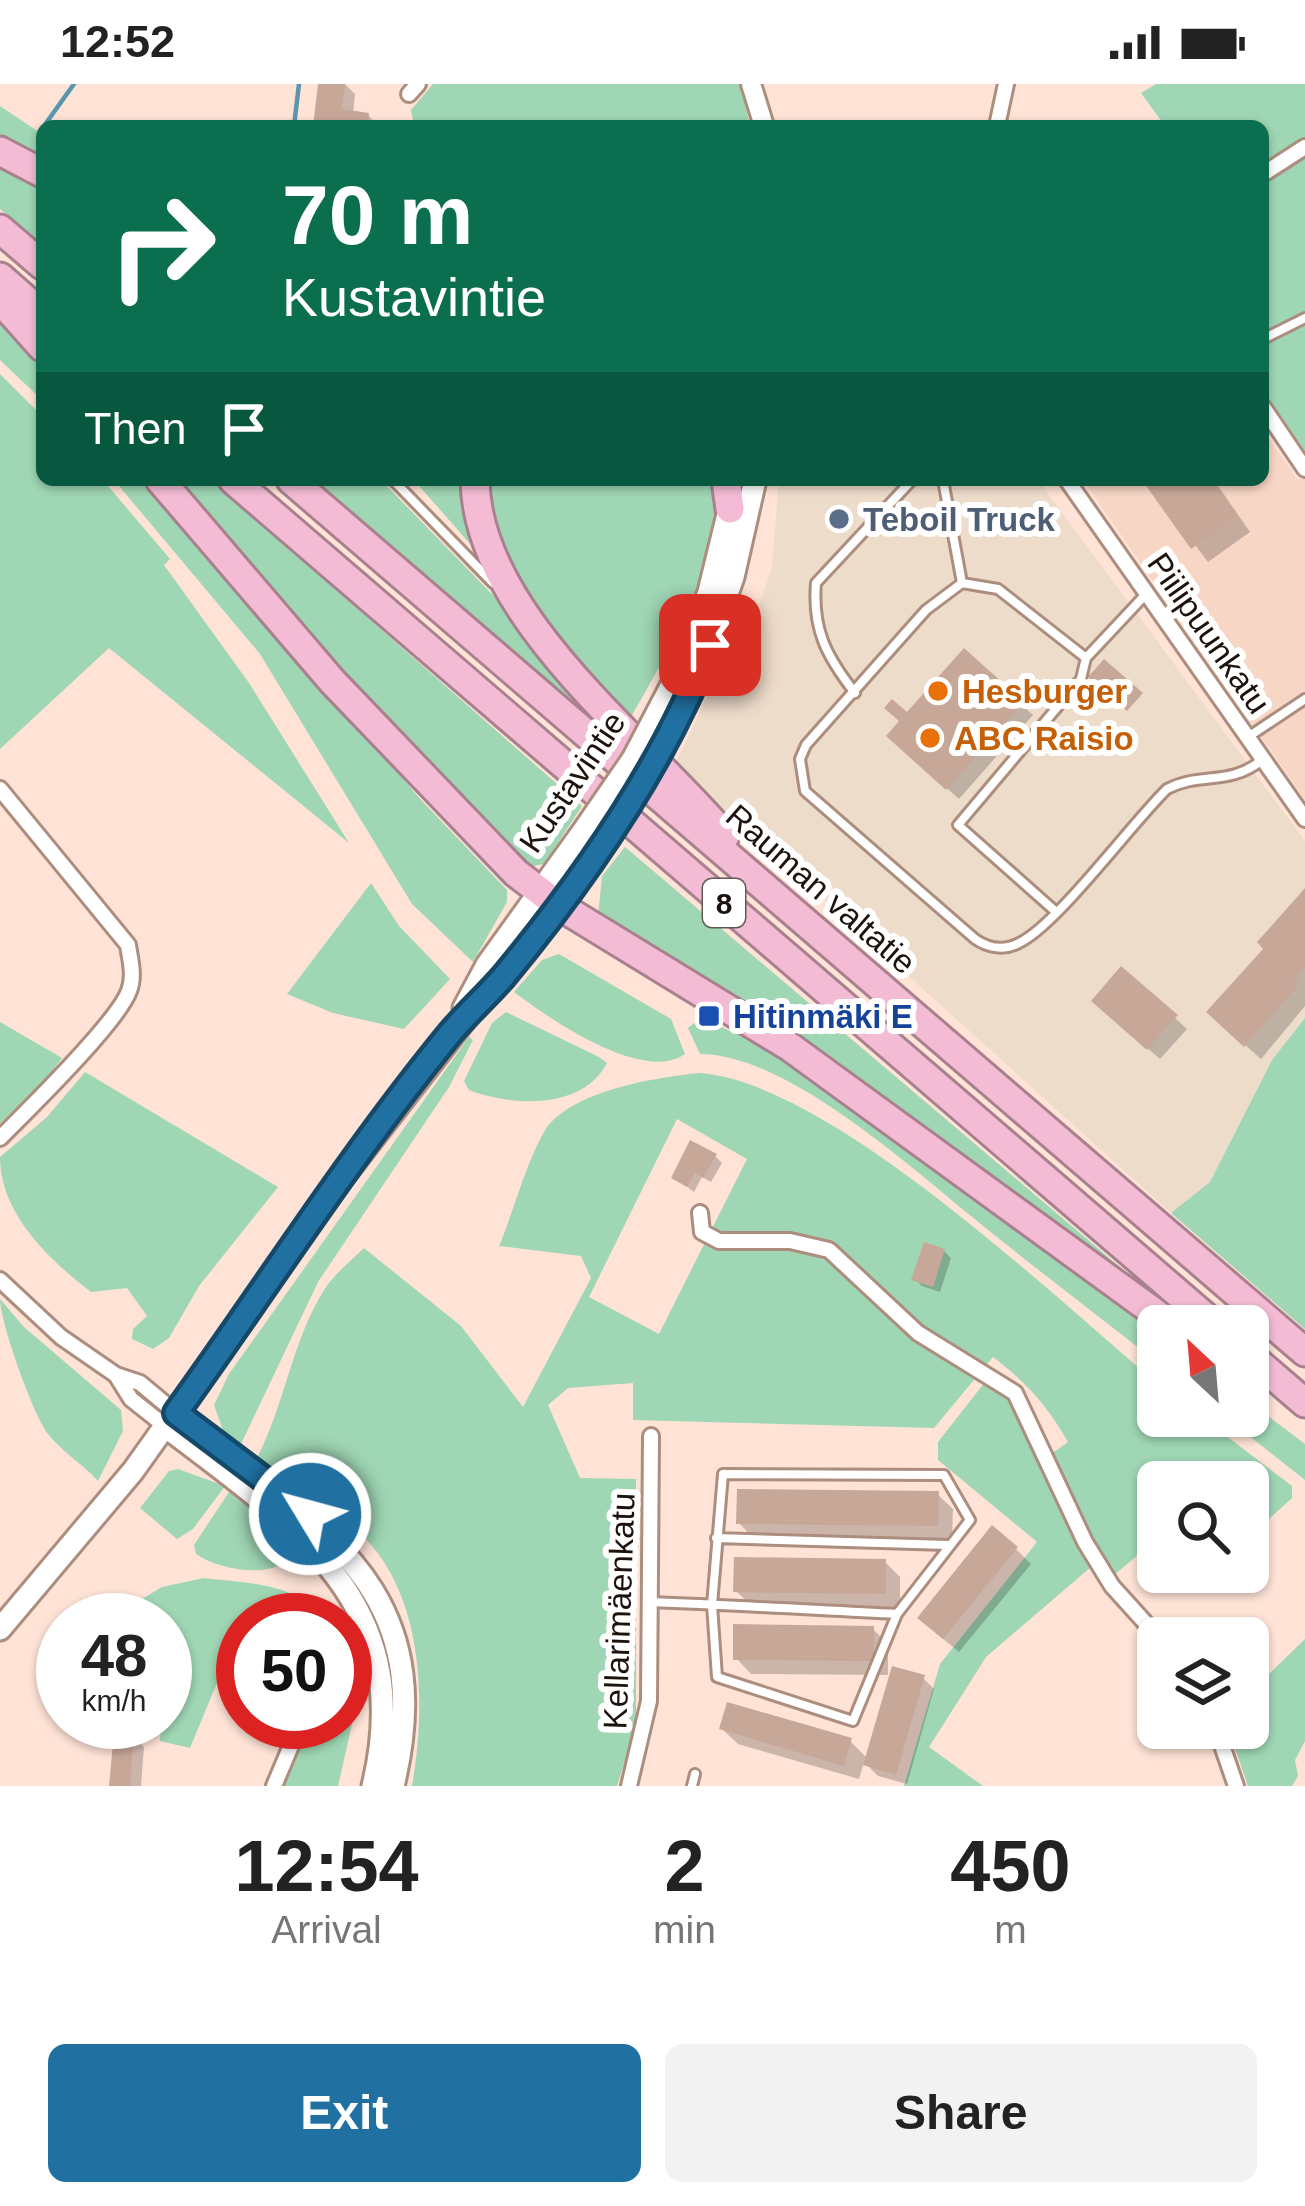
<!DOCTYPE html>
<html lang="en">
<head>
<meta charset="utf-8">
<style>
	body { margin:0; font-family:Arial,sans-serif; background:#f2f2f2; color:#222; height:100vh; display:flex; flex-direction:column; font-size:45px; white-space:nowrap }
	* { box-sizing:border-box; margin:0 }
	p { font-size:39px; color:#767676 }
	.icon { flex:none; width:66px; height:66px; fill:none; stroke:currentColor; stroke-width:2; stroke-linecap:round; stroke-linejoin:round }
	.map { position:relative; height:1702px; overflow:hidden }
	.drawer { display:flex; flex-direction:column; background:#fff; flex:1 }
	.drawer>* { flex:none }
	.hud { position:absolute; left:36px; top:36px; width:1233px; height:366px; border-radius:18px; box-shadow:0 3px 9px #0004; background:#0b6e4f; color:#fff; overflow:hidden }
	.needle { width:78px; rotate:334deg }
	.controls { position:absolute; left:1137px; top:1221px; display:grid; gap:24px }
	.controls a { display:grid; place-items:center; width:132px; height:132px; border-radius:18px; background:#fff; box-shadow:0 3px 9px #0004; font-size:60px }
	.speed { position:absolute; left:36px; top:1509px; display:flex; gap:24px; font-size:60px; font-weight:700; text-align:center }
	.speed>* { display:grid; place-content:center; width:156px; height:156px; border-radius:50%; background:#fff; box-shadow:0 3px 9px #0004; line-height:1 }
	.speed small { font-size:30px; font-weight:400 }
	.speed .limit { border:18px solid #d22; background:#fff; color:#111 }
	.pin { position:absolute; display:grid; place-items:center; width:102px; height:102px; color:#fff; margin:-51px; border-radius:24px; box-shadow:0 6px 18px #0006 }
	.me { position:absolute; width:132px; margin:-66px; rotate:307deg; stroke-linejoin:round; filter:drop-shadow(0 0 9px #0008) }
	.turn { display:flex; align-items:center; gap:42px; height:252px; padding:0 48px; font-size:54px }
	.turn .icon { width:156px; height:156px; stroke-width:2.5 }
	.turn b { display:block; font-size:84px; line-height:102px }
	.then { display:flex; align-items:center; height:114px; padding:0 48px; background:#0003; gap:24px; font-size:45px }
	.eta { display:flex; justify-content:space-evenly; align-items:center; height:204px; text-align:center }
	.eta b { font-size:72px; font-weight:700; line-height:84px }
	.cta { display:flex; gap:24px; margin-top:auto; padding:24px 48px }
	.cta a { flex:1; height:138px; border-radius:18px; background:#2071a2; color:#fff; font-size:48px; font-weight:700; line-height:138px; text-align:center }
	.cta a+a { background:#f2f2f2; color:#222 }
	.status { display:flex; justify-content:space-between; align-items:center; height:84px; padding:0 60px; background:#fff; direction:ltr }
	.status svg { height:33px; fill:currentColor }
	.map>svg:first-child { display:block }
</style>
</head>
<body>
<div class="status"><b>12:52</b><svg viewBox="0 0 49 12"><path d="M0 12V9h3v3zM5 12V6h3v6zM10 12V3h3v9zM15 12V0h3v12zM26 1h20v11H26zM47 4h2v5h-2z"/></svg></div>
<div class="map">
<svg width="1305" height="1702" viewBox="0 0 1305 1702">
	<rect width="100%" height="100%" fill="#fee3d6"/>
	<path fill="#eedccb" d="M779 396H1038L1305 757V934L1272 976 1210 1098 1171 1129 675 681 718 590 747 555 772 484Z"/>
	<path fill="#f7d6c5" d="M1263 346 1298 396 1305 393V716L1083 396H1263Z"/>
	<path fill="#9fd6b4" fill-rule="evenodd" d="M433 0H741L750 42H414L411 26Z
		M1156 0H1305V385L1263 323V42H1165L1141 9Z
		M0 22 42 50V76L0 53Z
		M0 80 42 103V161L0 125Z
		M0 236 42 280V316L0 276Z
		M0 290 42 332V396H103L170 475 164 481 249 599 349 759 109 564 0 665Z
		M114 396H148L422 717 507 806V818L473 878 412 820 260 570Z
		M172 396H211L582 722 544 780 528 783 447 705Z
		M316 396H381L516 535 620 658Z
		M414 396H467L492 485Z
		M485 396H714C722 478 669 566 630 635 556 560 509 499 485 396Z
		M625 763 1173 1228 723 904 598 833 602 792Z
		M371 799 399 842 450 895 404 945 333 929 287 910Z
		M559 870 671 935 685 970C643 1000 548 934 514 908L542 876Z
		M506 928 599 973 607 979C582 1027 511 1022 469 1006L464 997 492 939Z
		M701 934 782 970 1158 1248V1279C1096 1230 1032 1182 971 1132 906 1079 785 970 700 970L688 944Z
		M1305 934V1245L1171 1129 1210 1098 1272 976Z
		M0 938 62 974 42 1001 0 1039Z
		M469 953 473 956 449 1003 318 1198 241 1360 225 1352 214 1321 229 1290Z
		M85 988 278 1103 199 1202 169 1254 153 1265 132 1255 133 1245 147 1232 127 1204 91 1208C48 1175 0 1129 0 1073L47 1033Z
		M700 989C831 999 1054 1213 1158 1300V1332H1200L1292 1402V1414L1248 1454V1398H1158V1454L1113 1492 1051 1370 1068 1358C1047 1321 1027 1299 993 1273L934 1344 633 1336V1299L568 1304 548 1321 580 1394 636 1395V1641L617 1702H412C426 1622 425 1514 363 1452 334 1422 290 1399 257 1374 285 1320 292 1257 324 1206 334 1190 351 1177 364 1164L461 1242 523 1323 591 1194 581 1172 499 1162C514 1127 525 1081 544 1048 568 1007 657 993 700 989ZM677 1035 747 1075 659 1250 589 1213Z
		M0 1215 24 1243 121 1326 123 1347 98 1397C83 1380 62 1368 48 1350 33 1330 0 1238 0 1215Z
		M985 1298 1011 1313 1091 1483 986 1573 929 1663 983 1702H904L940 1580 1037 1458 938 1376V1358Z
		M1248 1317 1305 1360V1396L1224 1332H1248Z
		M178 1385 225 1402 193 1445 177 1455 140 1424 169 1387Z
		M231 1405 300 1462C285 1498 222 1488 196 1470L194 1461Z
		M204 1494C248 1500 296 1497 323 1536H243L190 1664 160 1657 165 1536H107L162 1503Z
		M1305 1555V1657L1295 1676 1298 1692 1292 1702H1248L1228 1644H1248V1591L1257 1584 1266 1593Z
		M345 1584 353 1636 338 1702H279L304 1638H345Z"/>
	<path fill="#0003" d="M321 0H345L355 10 353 30 368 31 378 42H316Z
		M1146 396H1214L1250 448 1208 478Z
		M964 568 1033 631 959 715 901 663 903 638Z
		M1305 810V922L1261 975 1225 943 1267 865Z
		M1122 886 1187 945 1160 975 1106 928Z
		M715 1072 722 1079 711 1098 702 1093 694 1108 674 1093Z
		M944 1167 951 1174 940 1208 922 1202 915 1195Z
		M937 1410 953 1425 952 1456 754 1455 739 1439Z
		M1016 1465 1031 1480 959 1568 936 1549Z
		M885 1478 900 1493V1524L752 1522 736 1507Z
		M873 1545 888 1560V1591L751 1590 736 1574Z
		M923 1594 934 1605 907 1700 878 1692 864 1678 859 1695 738 1660 722 1645 850 1657 868 1675Z
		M251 1638H275L272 1645Z
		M133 1652 144 1663 141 1702H112Z"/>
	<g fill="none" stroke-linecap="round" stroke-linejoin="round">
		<path stroke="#5b96b1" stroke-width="4.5" d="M44 42 74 0
			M294 42 299 0
			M42 45V50"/>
	</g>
	<path fill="#c7a798" d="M318 0H345L342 25 369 29 367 42H313Z
		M1142 396H1212L1237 432 1191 465Z
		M964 564 1024 618 946 706 886 652 899 637 884 624 892 615 907 628Z
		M1104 575 1143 609 1127 627 1088 593Z
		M1305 804V884L1294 896 1300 899 1244 963 1206 928 1263 865 1257 858Z
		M1121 882 1178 931 1147 966 1091 917Z
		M690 1056 717 1070 703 1094 695 1089 687 1103 671 1094Z
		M924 1158 945 1165 933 1203 911 1196Z
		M737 1405 939 1407 938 1442 736 1440Z
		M992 1441 1018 1463 943 1555 917 1534Z
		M734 1473 886 1475V1510L733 1508Z
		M733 1540 874 1542V1577L733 1576Z
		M892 1582 925 1591 896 1691 863 1681Z
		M727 1618 852 1654 844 1682 719 1645Z
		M114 1648 134 1649 130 1702H109Z"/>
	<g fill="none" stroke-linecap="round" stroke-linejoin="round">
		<g stroke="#ac8d7e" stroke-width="14">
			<path id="service" d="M1263 255 1305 234
				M393 396 493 499
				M943 396 962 499
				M1086 574 998 505 962 499 926 526 806 661 800 675 805 707 975 855C988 864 1004 867 1019 859 1057 841 1131 740 1167 705 1202 687 1228 703 1262 676
				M855 609C827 573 812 546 816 499L912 396
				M1248 653 1305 615
				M1055 827 958 741 1081 595 1086 574 1147 509
				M716 1454 948 1461
				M651 1518C733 1521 815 1526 897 1530L970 1436 944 1391 723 1390 712 1521 717 1593 853 1637 897 1530
				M692 1702 695 1690"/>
		</g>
		<g stroke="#ac8d7e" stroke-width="20">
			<path id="minor" d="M409 10 418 0
				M997 42 1006 0
				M1263 90 1305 63
				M1263 323 1305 385
				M1067 396 1305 735
				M0 705 128 861C130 875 135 892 129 907 117 939 28 1026 0 1054
				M700 1129 702 1148 719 1157H790L829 1166 918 1249 1015 1309 1085 1458 1112 1502 1159 1554
				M0 1196 61 1253 116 1291 140 1299 176 1329
				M116 1291 131 1315 165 1342
				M1216 1644 1236 1702
				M274 1702 301 1638
				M629 1702 649 1617 651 1352"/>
		</g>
		<g stroke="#ac8d7e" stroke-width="24">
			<path id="tertiary" d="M751 0 764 42"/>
		</g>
		<g stroke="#ac8d7e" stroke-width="27">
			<path id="secondary" d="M677 591 709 508 732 414
				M692 608 733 493 755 396
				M464 924 487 881 582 749
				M176 1329C309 1440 443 1495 393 1702
				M165 1342C294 1441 418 1517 373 1702
				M0 1545 133 1387 339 1098 598 764"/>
		</g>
		<g stroke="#a8808e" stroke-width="33">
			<path id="motorway" d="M0 67 42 89
				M0 145 42 181
				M0 193 42 230
				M0 216 42 263
				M160 396 332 597 516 789 558 821 790 963 1173 1242
				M233 396 1216 1242
				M291 396 1305 1268
				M475 396C477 532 644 656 725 752
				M726 396 730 425
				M1248 1270 1305 1319"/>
		</g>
		<use href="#service" stroke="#fff" stroke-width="8"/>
		<use href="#minor" stroke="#fff" stroke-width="14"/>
		<use href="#tertiary" stroke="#fff" stroke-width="18"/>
		<use href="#secondary" stroke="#fff" stroke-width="21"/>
		<use href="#motorway" stroke="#f3bcd4" stroke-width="27"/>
		<g stroke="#ac8d7e" stroke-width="27" stroke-linecap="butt">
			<path id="secondary-bridge" d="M582 749 633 675 677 591
				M598 764 651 686 692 608"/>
		</g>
		<use href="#secondary-bridge" stroke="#fff" stroke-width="21"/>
	</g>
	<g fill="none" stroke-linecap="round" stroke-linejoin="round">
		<g stroke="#154969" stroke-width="30">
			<path id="route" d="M310 1430 176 1329C266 1204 350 1072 448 952 465 931 486 913 504 892 586 793 664 681 710 561"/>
		</g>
		<use href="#route" stroke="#2071a2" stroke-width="21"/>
	</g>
	<circle fill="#5c6f8a" stroke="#fff" stroke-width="4.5" cx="839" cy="435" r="12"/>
	<g fill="#e8710a" stroke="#fff" stroke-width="4.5">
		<circle cx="938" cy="607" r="12"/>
		<circle cx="930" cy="654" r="12"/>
	</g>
	<rect fill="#1a4fb4" stroke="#fff" stroke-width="4.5" x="697" y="920" width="24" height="24" rx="6"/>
	<g text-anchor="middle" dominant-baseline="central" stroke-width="12" stroke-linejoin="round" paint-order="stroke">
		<rect fill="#fff" stroke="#615955" stroke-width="3" x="703" y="795" width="42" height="48" rx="9"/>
		<g font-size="30" font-weight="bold" fill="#1d120c">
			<text x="724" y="819">8</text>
		</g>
		<g font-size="33" font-weight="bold" fill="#4e5e75" stroke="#fff" text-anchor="start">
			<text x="863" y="435">Teboil Truck</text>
		</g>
		<g font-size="33" fill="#1d120c" stroke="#fff">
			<text transform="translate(1209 549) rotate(55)">Piilipuunkatu</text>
			<text transform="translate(572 698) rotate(-56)">Kustavintie</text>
			<text transform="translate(821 805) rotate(41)">Rauman valtatie</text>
			<text transform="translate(619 1527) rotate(-88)">Kellarimäenkatu</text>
		</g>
		<g font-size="33" font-weight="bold" fill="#c56008" stroke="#fff" text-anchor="start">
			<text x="962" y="607">Hesburger</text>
			<text x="954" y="654">ABC Raisio</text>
		</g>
		<g font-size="33" font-weight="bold" fill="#164399" stroke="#fff" text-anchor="start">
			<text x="733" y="932">Hitinmäki E</text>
		</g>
	</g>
</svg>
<div class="controls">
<a><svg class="needle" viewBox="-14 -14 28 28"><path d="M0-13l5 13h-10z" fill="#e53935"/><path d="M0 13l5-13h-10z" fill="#767676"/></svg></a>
<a><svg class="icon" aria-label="search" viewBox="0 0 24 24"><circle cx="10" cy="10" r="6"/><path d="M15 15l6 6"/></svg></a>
<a><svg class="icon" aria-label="layers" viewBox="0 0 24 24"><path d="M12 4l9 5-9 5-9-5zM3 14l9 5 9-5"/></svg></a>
</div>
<div class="speed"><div>48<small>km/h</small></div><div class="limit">50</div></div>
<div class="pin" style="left:710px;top:561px;background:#d93025"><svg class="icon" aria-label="arrive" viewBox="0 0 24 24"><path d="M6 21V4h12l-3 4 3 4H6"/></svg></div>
<svg class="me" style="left:310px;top:1430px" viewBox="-20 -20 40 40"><circle r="17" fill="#2071a2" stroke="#fff" stroke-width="3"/><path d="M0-11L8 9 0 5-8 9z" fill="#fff"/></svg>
<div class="hud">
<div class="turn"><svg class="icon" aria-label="right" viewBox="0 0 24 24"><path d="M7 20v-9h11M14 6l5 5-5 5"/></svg><div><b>70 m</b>Kustavintie</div></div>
<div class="then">Then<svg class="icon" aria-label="arrive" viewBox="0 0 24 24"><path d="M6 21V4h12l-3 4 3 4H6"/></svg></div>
</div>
</div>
<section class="drawer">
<div class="eta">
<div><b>12:54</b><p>Arrival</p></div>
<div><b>2</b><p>min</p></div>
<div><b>450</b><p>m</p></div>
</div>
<div class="cta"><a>Exit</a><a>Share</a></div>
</section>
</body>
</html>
